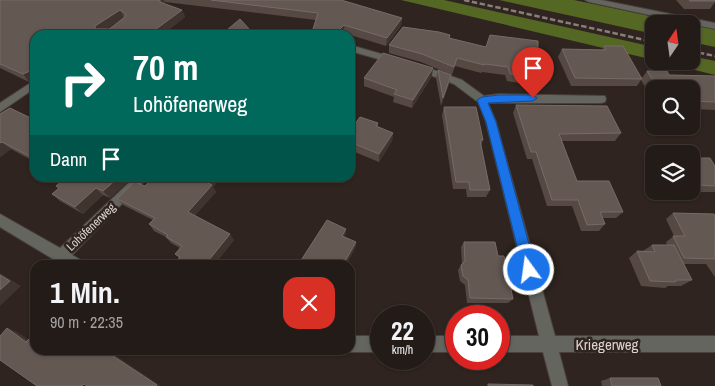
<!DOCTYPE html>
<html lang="de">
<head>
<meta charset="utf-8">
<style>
	body { margin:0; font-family:"Archivo Narrow",sans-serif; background:#2f2824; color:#f1f3f6; height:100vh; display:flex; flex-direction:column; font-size:19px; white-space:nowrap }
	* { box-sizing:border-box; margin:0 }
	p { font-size:16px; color:#a3a1a1 }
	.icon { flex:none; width:28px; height:28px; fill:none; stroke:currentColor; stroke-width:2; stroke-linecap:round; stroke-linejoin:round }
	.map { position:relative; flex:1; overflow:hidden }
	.side { position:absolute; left:30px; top:260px; width:325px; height:95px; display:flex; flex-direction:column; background:#231b17; border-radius:15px; box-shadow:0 1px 4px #0004,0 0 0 1px #403936 }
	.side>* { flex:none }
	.hud { position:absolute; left:30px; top:30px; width:325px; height:152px; border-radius:15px; box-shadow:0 1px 4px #0004,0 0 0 1px #403936; background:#00695c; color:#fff; overflow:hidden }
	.needle { width:32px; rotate:13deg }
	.controls { position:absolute; left:645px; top:15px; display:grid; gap:10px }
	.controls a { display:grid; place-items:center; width:55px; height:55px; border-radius:10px; background:#231b17; box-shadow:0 1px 4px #0004,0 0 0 1px #403936; font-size:25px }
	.speed { position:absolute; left:370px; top:305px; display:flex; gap:10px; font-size:25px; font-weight:700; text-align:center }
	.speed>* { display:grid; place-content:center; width:65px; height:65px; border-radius:50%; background:#231b17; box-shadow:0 1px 4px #0004,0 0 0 1px #403936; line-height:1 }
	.speed small { font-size:12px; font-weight:400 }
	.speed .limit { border:8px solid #d22; background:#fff; color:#111 }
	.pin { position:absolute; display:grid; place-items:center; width:42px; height:42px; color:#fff; margin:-51px -21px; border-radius:50% 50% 50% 0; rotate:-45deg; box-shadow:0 0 5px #0007 }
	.pin .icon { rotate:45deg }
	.me { position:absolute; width:55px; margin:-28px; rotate:346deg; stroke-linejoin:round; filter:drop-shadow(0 0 4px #0008) }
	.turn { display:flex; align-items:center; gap:18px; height:105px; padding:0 20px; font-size:22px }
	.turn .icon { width:65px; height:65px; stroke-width:2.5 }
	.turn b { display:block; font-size:35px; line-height:42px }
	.then { display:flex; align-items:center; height:48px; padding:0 20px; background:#0003; gap:10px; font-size:19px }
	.round { display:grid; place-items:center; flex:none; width:52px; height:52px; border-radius:15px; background:#2f2824 }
	.overview { display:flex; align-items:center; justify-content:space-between; height:85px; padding:0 20px }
	h1 { font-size:30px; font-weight:700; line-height:38px }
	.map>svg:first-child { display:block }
</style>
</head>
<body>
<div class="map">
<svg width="715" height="386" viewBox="0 0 715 386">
	<rect width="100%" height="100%" fill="#2f241f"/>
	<path fill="#546723" d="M401 0H444L654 47V60Z
		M499 0H574L688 24H654V34Z
		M691 24 715 29V47L691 42Z
		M691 56 715 61V75L659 61H691Z"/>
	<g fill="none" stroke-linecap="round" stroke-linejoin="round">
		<g stroke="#4b403b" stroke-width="2">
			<path id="minor" d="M585 0H601L715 23V29L589 2Z
				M293 30 310 33 312 35H284Z
				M350 45 399 59 401 61 396 64 350 51Z
				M417 64 462 80 484 96 499 94 605 96 606 99 605 102 601 103H488L496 122 555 336H715V352H559L568 386H552L543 352H499V336H539L486 122 478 102 454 84 414 69V65Z
				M35 80V88L0 112V103Z
				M134 178H147L72 255 81 260 83 265H63L0 227V214L60 248Z
				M350 336H381V352H350L345 350H350Z
				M424 336H456V352H424Z"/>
		</g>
		<use href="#minor" fill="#656560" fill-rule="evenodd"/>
		<path stroke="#887e7a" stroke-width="2.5" stroke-dasharray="5.5 2.5" stroke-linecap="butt" d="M464 0 654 42
			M691 51 715 56"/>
	</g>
	<path fill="#564944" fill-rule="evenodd" d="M0 0H341L402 18 401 26 386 46 344 33 342 35H308L313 29 316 20 165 2 164 4 182 10 185 17 162 35H35V83L33 80 29 82 0 68ZM124 17 109 29H106Z
		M676 0H715V2L710 9H684Z
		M450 35V38L538 77 535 85 507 81 505 75 482 72 481 73 455 66 452 75 421 62 389 53V45Z
		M604 46 642 78 647 71 669 75 715 76V110L691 109V89H654V100H653L641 80 637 86H571L558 57 562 49 602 50Z
		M438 70 449 84 441 106 436 78Z
		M432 76 412 108 393 102 394 97 364 86V78Z
		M516 105 621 133 615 141H562L577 181 623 212 616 218H603L605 224 599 231H581L572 206H547L532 159H527L513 113Z
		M444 107 483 140 481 146 490 190 486 197H467L466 189H453L442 115Z
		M0 114 35 120V162L11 149 0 157Z
		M378 123V127L393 133 392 141 379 162 350 150V131Z
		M691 158 715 166V192H690L689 191H691Z
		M63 178H124L127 182 110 198 103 195 83 214 60 201 52 194 59 188 56 186 65 178Z
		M167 179 213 187 216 192 195 215 234 240 214 265H173L179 258 175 254 180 248 171 243 166 237 154 231 149 224 153 220 123 205 117 199Z
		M673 213 715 217V277L706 264H683L692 280 681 286H668L665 288 641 286 629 258 637 251H643L652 245H667L666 242 674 236 666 219Z
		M464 242 498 256 513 299 508 303H467L465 285 460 281 458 270 462 264 461 247Z
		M610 378 661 386H602L601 381Z"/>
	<path fill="#40342f" d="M160 0H164L165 2 163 9 160 2Z
		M120 10 124 17 100 33 95 29V26Z
		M182 10 185 17 162 35H148Z
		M402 18 401 26 386 46 387 38Z
		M344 25V33L342 35H334Z
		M250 30 252 35H244Z
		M433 68 432 76 412 108 413 100Z
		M30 71V78L33 80 29 82 23 74Z
		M451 75 449 84 441 106 443 98Z
		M393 133 392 141 379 162V154Z
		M2 142 11 149 0 157V143Z
		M118 178H124L127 182 110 198 103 191Z
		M212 178H222L213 187 216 192 193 218 188 212 208 183Z
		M96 188 103 195 83 214 75 207Z
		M346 229V234L342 241V236Z
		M230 234 234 240 214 265H205Z
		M356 242V247L346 265H343Z
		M0 273 21 286 0 306Z
		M7 328 17 332 35 344 26 342Z
		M104 350H107L161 386H156Z"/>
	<path fill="#645853" stroke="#776b67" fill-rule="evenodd" d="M0 0H160V2L182 10 148 35H35V80L30 78V71L23 74 0 64ZM120 10 126 14 124 18 109 29H95V26Z
		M211 0H341L402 18 387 38 344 25 334 35H308L313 29 318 13Z
		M689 0H715V1H690Z
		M240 19 250 30 244 35H221Z
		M403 27 439 32 450 35 449 38 486 47 490 35 538 41V77L510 74 508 67 485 64 484 65 457 58 454 67 422 54 389 45Z
		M604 46H623L642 79 575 78 562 49 606 50Z
		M383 53 433 68 413 100 394 94 397 90 364 78Z
		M438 70 451 75 443 98Z
		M647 71H667L669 75 715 76V102L691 101V89H658Z
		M516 105 607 106 621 133 559 134 577 181H609L623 212H600L605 224 587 225 578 200H552L536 152H531Z
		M444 107H476L483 140H480L490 190H470L469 182H456Z
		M10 108 35 120V159L2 142 0 143V114Z
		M360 117 378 123 376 126 393 133 379 154 350 142V131Z
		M691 158H710L715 166V186L698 185 691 173Z
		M66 178H118L103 191 96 188 75 207 52 194 59 188 56 186Z
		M153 178H163L167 179 169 178H212L208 183 212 185 188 212 230 234 205 265H173L180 257 175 254 182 246 166 237 168 235 149 224 155 218 117 199 134 182 145 186Z
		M673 213 714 214 715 217V259L684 258 673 236H685Z
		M327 220 346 229 342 236 356 242 343 265H298Z
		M464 242H495L498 256H504L513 299 470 298 468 280 463 276 461 265 465 261Z
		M652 245H674L692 280H677L675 282 650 281 637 251 655 252Z
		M0 275 10 281 0 290Z
		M7 328 26 342 35 333V350H104L157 385 156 386H87L84 384 82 386H37L0 360V336Z
		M610 378H658L661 386H612Z
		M488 384 533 385V386H488Z"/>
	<path fill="#1a73e8" stroke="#114b97" d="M499 95H533L537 98 533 101 488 103 496 122 536 270 534 275 529 276 525 275 523 270 486 122 477 100 482 97Z"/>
	<g text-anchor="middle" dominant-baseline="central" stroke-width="5" stroke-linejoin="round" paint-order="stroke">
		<g font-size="12" fill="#dbd3cf" stroke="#2f241f">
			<text transform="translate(91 227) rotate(-44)">Lohöfenerweg</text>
		</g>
		<g font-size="15" fill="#dbd3cf" stroke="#2f241f">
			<text x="607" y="344">Kriegerweg</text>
		</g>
	</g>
</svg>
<div class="controls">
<a><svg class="needle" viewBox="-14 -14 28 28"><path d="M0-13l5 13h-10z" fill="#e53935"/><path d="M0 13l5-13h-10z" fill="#a3a1a1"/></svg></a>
<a><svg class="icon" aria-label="search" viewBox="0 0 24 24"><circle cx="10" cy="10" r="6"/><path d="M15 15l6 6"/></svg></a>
<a><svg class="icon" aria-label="layers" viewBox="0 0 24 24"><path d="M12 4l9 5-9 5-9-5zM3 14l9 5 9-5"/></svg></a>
</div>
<div class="speed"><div>22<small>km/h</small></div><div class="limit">30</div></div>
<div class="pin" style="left:533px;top:98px;background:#d93025"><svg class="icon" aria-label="arrive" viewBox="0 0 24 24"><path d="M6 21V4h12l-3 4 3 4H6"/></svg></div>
<svg class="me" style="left:529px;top:270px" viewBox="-20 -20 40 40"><circle r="17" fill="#1a73e8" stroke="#fff" stroke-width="3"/><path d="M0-11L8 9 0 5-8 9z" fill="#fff"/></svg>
<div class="hud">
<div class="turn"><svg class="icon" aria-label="right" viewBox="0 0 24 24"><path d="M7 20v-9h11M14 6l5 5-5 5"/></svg><div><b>70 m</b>Lohöfenerweg</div></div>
<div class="then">Dann<svg class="icon" aria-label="arrive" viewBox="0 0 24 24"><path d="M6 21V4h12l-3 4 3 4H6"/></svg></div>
</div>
<section class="side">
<div class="overview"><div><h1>1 Min.</h1><p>90 m · 22:35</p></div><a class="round" style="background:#d93025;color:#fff"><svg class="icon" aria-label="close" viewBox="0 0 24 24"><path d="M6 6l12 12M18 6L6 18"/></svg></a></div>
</section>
</div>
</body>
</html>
